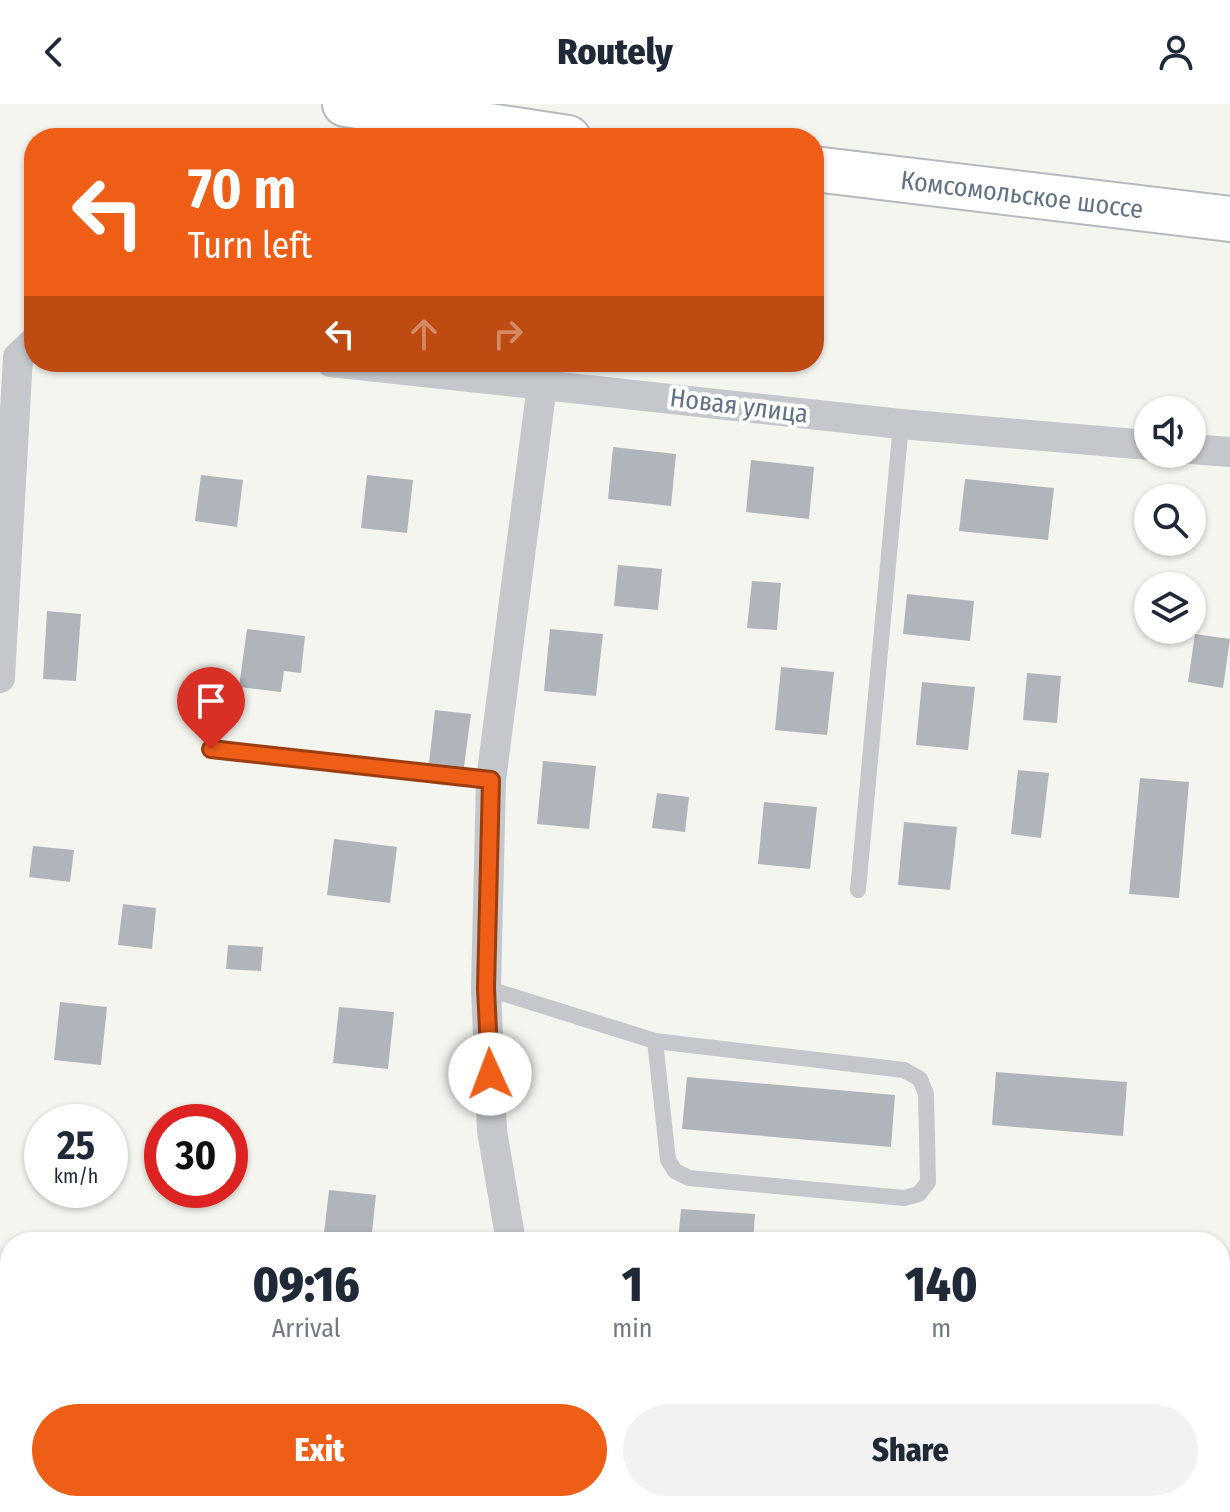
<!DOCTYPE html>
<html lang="en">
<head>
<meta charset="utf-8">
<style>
	body { margin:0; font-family:"Fira Sans Condensed",sans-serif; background:#f2f2f3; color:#1f2937; height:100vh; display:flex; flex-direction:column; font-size:30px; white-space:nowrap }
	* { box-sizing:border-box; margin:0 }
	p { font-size:26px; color:#747a83 }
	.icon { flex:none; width:44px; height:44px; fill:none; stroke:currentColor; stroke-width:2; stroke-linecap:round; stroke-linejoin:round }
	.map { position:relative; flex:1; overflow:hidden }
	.panel { position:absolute; left:0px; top:1128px; width:1230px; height:280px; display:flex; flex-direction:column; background:#fff; border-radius:32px 32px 0 0; box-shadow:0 2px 6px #0004 }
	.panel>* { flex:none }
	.hud { position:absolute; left:24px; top:24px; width:800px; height:244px; border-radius:32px; box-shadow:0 2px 6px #0004; background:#ee5e17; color:#fff; overflow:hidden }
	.fabs { position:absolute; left:1134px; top:292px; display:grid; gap:16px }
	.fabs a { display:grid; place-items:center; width:72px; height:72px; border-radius:50%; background:#fff; box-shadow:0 2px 6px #0004; font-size:40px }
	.speed { position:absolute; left:24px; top:1000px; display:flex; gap:16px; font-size:40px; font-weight:700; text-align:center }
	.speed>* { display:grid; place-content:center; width:104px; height:104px; border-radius:50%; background:#fff; box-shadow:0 2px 6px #0004; line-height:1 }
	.speed small { font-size:20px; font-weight:400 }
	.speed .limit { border:12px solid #d22; background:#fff; color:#111 }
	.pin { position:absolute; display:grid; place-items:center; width:68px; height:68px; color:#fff; margin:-82px -34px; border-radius:50% 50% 50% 0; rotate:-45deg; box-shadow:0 0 8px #0007 }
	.pin .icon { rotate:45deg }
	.me { position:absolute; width:88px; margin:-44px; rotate:358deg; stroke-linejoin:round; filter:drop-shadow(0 0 6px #0008) }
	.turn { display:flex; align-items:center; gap:28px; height:168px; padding:0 32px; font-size:36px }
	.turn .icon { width:104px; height:104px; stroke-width:2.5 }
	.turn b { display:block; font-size:56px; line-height:68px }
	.lanes { display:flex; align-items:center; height:76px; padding:0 32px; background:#0003; justify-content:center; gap:40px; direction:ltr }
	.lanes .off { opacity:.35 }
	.eta { display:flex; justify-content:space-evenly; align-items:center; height:136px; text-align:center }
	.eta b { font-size:48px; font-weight:800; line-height:56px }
	.button { display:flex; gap:16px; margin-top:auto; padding:16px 32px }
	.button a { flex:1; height:92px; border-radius:48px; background:#ee5e17; color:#fff; font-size:32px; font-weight:800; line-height:92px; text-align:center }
	.button a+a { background:#f2f2f3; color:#1f2937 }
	header { display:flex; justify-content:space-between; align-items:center; height:104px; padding:0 32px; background:#fff; font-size:36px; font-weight:800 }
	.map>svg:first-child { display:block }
</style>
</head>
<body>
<header><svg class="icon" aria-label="back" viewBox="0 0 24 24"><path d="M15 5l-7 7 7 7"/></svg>Routely<svg class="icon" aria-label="person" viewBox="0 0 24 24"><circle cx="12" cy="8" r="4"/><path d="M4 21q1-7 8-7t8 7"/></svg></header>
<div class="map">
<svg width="1230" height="1408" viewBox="0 0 1230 1408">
	<rect width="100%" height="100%" fill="#f5f5f0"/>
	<path fill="#c0c9cf" d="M789 1398H894L892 1408H791L787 1407Z"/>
	<path fill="#afb5bb" d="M613 343 676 350 671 402 608 395Z
		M751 356 814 363 809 415 746 408Z
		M201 371 243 376 237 423 195 417Z
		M367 371 413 376 407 429 361 424Z
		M965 375 1054 384 1048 436 959 427Z
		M618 461 662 465 658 506 614 502Z
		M752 477 781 479 777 526 747 524Z
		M907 490 974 497 970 537 903 530Z
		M47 507 81 510 76 577 43 575Z
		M247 525 305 532 301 569 284 567 281 588 239 583Z
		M550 525 603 530 596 592 544 587Z
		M1195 530 1230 535 1223 584 1188 578Z
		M781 563 834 568 827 631 775 626Z
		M1027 569 1061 572 1057 619 1023 616Z
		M922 578 975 583 968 646 916 641Z
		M435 606 471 610 464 663 429 659Z
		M543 657 596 662 589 725 537 720Z
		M1018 666 1049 669 1041 734 1011 730Z
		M1140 674 1189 678 1179 794 1129 790Z
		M657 689 689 693 685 728 652 724Z
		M764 698 817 703 810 765 758 760Z
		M904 718 957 723 950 786 898 781Z
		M334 735 397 743 390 799 327 791Z
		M33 742 74 746 70 778 29 773Z
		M123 800 156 804 152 845 118 841Z
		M228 841 263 843 261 867 226 865Z
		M60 898 107 903 101 961 54 956Z
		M339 903 394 908 388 965 333 959Z
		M996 968 1127 978 1123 1032 992 1021Z
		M687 973 895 991 891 1043 682 1025Z
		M329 1086 376 1091 371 1138H323Z
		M681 1105 755 1110 753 1138H678Z
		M934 1398H1056L1054 1408H933Z"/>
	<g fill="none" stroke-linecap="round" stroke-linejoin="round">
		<g stroke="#b6b9bd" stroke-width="48">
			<path id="highway" d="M345 0 568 34
				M814 65 1230 115"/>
		</g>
		<path stroke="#c4c7cb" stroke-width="16" d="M211 645 491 676
			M858 786 901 320
			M486 884 655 937 904 966 920 975 926 990 928 1078 919 1090 904 1094 689 1074 675 1067 668 1056 655 937"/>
		<path stroke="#c4c7cb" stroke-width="30" d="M331 258 901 320 1148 341
			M1192 345 1230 348
			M0 574 18 253 34 238
			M511 1138 492 1027 486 884 491 676 545 258"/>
		<use href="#highway" stroke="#fff" stroke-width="44"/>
	</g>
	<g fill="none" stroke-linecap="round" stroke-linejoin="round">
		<g stroke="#9b3d0f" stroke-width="20">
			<path id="route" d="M211 645 491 676 486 884 490 970"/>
		</g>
		<use href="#route" stroke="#ee5e17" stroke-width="14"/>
	</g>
	<g text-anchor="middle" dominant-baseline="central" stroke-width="8" stroke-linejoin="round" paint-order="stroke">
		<g font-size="26" fill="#627184" stroke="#fff">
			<text transform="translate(1022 91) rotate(7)">Комсомольское шоссе</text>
			<text transform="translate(739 302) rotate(7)">Новая улица</text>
		</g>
	</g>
</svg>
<div class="fabs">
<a><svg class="icon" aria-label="sound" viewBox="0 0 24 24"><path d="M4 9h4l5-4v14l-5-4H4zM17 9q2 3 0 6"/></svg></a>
<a><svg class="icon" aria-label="search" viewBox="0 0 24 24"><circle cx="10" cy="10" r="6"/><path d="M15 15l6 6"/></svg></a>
<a><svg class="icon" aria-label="layers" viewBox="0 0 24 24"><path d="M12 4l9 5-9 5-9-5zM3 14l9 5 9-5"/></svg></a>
</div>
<div class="speed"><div>25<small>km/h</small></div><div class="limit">30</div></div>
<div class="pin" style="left:211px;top:645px;background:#d93025"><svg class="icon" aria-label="arrive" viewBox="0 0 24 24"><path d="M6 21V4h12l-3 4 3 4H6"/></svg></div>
<svg class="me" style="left:490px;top:970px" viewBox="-20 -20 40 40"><circle r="19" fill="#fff"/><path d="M0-13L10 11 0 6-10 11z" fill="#ee5e17"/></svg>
<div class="hud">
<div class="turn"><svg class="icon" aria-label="left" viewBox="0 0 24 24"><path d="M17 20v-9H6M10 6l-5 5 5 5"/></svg><div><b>70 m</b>Turn left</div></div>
<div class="lanes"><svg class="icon" aria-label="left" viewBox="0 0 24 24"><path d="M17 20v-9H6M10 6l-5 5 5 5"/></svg><svg class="icon off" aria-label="ahead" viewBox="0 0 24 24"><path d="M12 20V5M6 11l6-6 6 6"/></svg><svg class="icon off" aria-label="right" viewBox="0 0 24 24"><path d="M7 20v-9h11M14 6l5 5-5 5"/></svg></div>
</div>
<section class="panel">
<div class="eta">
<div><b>09:16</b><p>Arrival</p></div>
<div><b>1</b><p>min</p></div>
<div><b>140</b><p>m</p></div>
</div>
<div class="button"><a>Exit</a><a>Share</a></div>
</section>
</div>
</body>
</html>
